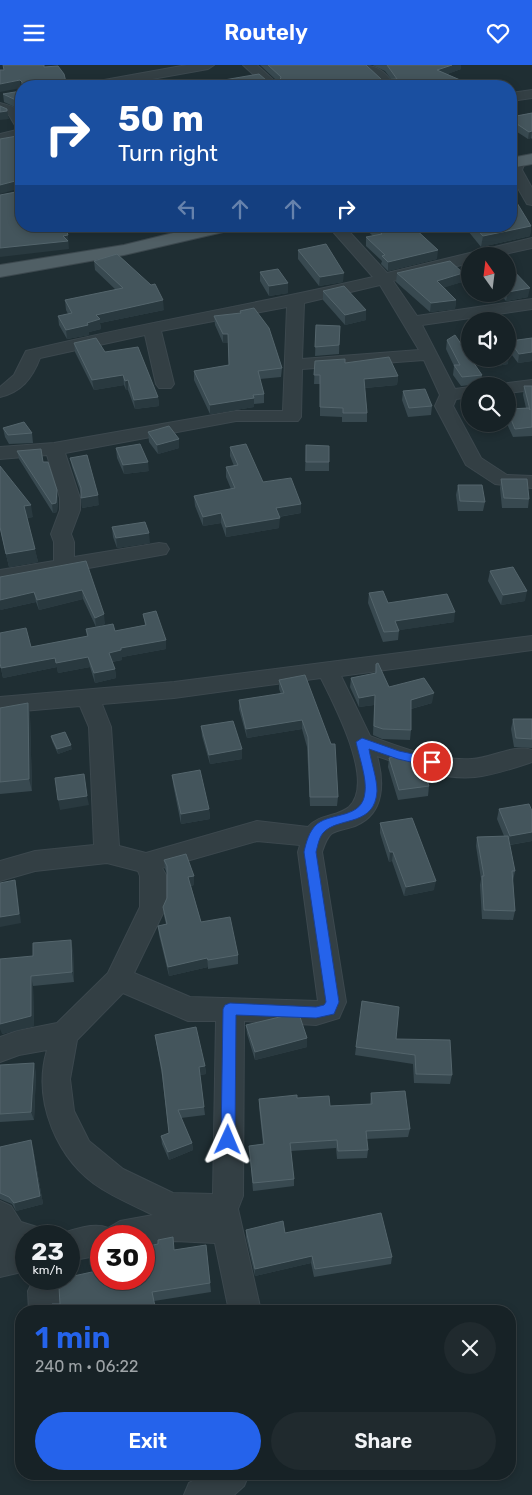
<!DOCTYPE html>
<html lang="en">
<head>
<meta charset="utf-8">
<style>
	body { margin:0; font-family:Rubik,sans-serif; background:#202a2e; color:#f1f3f6; height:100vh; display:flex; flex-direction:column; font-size:19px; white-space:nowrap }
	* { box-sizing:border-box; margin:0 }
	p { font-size:16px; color:#9ea4a7 }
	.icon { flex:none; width:28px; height:28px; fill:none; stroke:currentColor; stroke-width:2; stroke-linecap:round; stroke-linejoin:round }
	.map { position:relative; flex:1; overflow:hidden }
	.details { position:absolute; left:15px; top:1240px; width:501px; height:175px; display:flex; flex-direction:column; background:#172226; border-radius:20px; box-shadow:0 2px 8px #0003,0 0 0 1px #363f43 }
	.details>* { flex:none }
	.hud { position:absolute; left:15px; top:15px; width:502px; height:152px; border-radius:20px; box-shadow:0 2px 8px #0003,0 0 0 1px #363f43; background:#1a4fa0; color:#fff; overflow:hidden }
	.needle { width:32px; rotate:346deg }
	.fabs { position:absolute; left:461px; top:182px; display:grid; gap:10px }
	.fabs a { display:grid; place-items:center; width:55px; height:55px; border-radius:50%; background:#172226; box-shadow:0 2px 8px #0003,0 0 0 1px #363f43; font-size:25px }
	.speed { position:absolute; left:15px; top:1160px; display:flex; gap:10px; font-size:25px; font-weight:700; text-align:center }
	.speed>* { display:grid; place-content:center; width:65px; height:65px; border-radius:50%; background:#172226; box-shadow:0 2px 8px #0003,0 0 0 1px #363f43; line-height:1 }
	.speed small { font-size:12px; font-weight:400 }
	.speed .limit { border:8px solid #d22; background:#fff; color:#111 }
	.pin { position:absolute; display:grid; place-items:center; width:42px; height:42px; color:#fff; margin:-21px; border:2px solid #fff; border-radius:50%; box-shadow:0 1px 5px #0007 }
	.me { position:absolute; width:55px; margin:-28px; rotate:1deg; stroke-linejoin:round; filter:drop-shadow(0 0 4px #0008) }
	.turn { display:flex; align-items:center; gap:18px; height:105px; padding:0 20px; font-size:22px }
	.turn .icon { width:65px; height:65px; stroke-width:2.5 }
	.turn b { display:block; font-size:35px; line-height:42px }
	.lanes { display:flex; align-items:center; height:48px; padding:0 20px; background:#0003; justify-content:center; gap:25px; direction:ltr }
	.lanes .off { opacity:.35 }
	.round { display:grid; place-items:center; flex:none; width:52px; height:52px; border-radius:26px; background:#202a2e }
	.summary { display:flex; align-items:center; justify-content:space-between; height:85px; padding:0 20px }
	h1 { font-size:30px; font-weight:600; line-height:38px; color:#2563eb }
	.primary-button { display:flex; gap:10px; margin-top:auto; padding:10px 20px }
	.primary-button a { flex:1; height:58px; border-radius:30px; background:#2563eb; color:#fff; font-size:20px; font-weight:600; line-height:58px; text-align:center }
	.primary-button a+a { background:#202a2e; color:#f1f3f6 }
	header { display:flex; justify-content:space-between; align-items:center; height:65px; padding:0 20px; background:#2563eb; color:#fff; font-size:22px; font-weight:600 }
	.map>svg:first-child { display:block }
</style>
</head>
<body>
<header><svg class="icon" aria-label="menu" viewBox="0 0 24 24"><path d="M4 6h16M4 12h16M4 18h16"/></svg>Routely<svg class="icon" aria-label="heart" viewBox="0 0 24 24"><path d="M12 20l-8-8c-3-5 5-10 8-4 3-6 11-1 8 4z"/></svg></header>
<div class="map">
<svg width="532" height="1430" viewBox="0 0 532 1430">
	<rect width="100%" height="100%" fill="#1f2e33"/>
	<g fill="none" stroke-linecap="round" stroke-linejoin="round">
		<g stroke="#3c484e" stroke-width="2">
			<path id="minor" d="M187 0H214L208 4 113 21H87L93 17Z
				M243 0H257L280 21H266Z
				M359 0C377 0 385 6 395 21H382Z
				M532 25V33L511 36V28Z
				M0 38C19 43 21 44 21 63L16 62 9 50 0 47Z
				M21 64V72L0 77V69Z
				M511 89 525 97 522 105 532 123V140L527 139 511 111Z
				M328 161H344L387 208 532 173V183L496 191H470V198L393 216 417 251 532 234V244L422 260 455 324 470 322V332L456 334 453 341 481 393 507 410 532 411V423L495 419 466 400 435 341 440 330 424 295 302 304 301 352 298 356H236L65 388 80 433V445L71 469 74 477V492L159 478 166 479 169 484 166 489 0 519V505L54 496V477L51 469 60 445V433L47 390 0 394V382L54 378 236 346H283L287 242 161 266 174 319 171 323H159L156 319 145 270 40 293C32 314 21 327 0 332V322L14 310 26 286C141 258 258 239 373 212ZM380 220 419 285 302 294 304 238Z
				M532 315V325L508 328V321H500L508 318Z
				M532 571V585L341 611 370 671C402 683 436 696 472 694 491 693 513 679 532 685V697C514 703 494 710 475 712 442 715 408 702 377 691 384 716 385 748 357 760 349 764 338 764 331 769 326 774 324 781 322 787L346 937 339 953 316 960 244 956 243 1131 238 1144 261 1246H229L215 1178 175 1176 144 1182V1171H101V1190L69 1196V1171L58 1170C72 1165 94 1157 108 1163L120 1156 153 1150C137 1142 118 1134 102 1124 57 1096 32 1036 47 985L19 990 0 997V972L17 966 57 958 108 908 140 842V811L138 806 107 798 35 806 0 816V796L35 786 94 780 89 662 80 641 0 648V632L174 617ZM321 613C334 640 376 717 349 742 337 752 319 749 308 762L257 756 146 788 119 781 111 662 102 639 174 633ZM257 776 300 780 298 787 318 936 190 932 134 908 166 842V810L162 803ZM123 928 188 956H216L213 1129 173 1128 123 1104 89 1076 74 1046 70 1014 77 975Z
				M0 1136 11 1141 21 1157 37 1162 41 1171H26V1206L0 1212Z
				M34 1214H68L60 1230 61 1246H29L28 1226Z
				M206 1409H249L244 1421 234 1430H184L189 1418Z"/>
		</g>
		<g stroke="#3c484e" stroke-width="2">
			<path id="major" d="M532 89V99L511 103V93Z
				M202 161H235L232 165 124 190 0 212V200L124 180Z"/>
		</g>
		<use href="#minor" fill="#333f44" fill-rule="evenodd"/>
		<use href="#major" fill="#505f65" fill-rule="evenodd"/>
	</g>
	<path fill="#384950" d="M260 0H366L382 15 391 14 385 6 372 0H461V4L447 9 474 21H224V15H276Z
		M21 26 19 44 4 37 3 29Z
		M532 48V74L531 73 528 74 511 63V52Z
		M362 161H425V165L418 167 437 194 388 206 381 199 382 196 366 181V172L373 171Z
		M464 161H531L530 171 481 182Z
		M298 185 343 217 319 221 298 194Z
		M94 196 164 245 100 258 101 264 89 267V270L67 274 59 260 58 251 68 249 66 245 65 235 116 225 95 205Z
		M508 202 528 232 506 236 500 229H508Z
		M260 207 288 228 269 231 260 216Z
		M397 208 462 217 444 222 456 235 455 244 430 247 396 217Z
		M323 226 366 255 345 260 323 235Z
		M240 246 282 303 281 312 260 314 264 329V338L254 339V342L210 349 194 315V306L229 300 228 278H223L215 260 214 251 240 248Z
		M316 260 340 261 339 289 315 291Z
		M532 273V296L518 298 509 286 510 276Z
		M447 275 482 310 481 319 461 321 453 310 454 301 446 284Z
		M74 278 105 287 158 332 159 341 135 344 128 325H126L124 320 94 325 75 287Z
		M486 294H508V299L492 302Z
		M315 296 345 298 398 311 397 320 365 323 367 348V357H342V352L320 351V319H314Z
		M524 321H532V371L513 372 507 359 508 344 526 343 523 330Z
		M403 326 432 341 431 350 408 352 402 335Z
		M3 363 32 368 33 378 9 379 5 372Z
		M148 367 179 374V383L158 389 149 377Z
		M306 380 329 397V406H305Z
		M230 382 263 417 301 439V448L279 452V463L226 472 221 458 203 461 195 441 194 431 231 424 226 412V402L234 401 230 391Z
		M116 383 149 406 124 409 117 393Z
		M17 386 43 397 58 433 57 447 53 448 19 394Z
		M70 393 99 440 82 443 81 429 72 402Z
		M0 401 33 452 27 453 38 497 9 502 0 464Z
		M501 414 529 434 528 443H502L500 423Z
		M458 420 485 437 483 446H458L456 430Z
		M112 462 150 478 117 483 113 472Z
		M86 496 105 559 96 562 83 534 39 545 36 537 0 545Z
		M490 506 525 536 501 540 488 516Z
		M369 528 388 538 454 557 399 565 398 575 383 577 368 538Z
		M143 549 166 575V584L122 592V595L112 597 115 604 116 613 95 618 90 602 58 608 57 602 3 613 0 599 31 582 87 572 86 564 115 566 145 560Z
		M376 599 389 622 432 638 411 644V665L410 675 382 674 373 670 374 640 359 642 350 622 351 613 375 608Z
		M305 610 338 732 337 741H310L307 682 302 664 247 673 239 644V635L281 629 279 624V615Z
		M28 638 30 651 32 726 0 729V643Z
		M513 654H532V683L514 682 511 664Z
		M201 661 242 694 210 699 202 671Z
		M51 671 72 684 58 689 52 676Z
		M389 693 429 721 428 731 398 735 388 702Z
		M172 710 209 744 210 754 181 759 173 719Z
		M499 744 532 746V776L510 780 515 806 513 816 515 846 513 855 482 854 480 820 481 814 476 781 477 772 504 771 497 754Z
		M380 758 434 825 404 831 392 796 389 797 380 768Z
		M164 795 194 811V820L191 821 201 857 238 890V899L208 904V902L169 911 159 870 158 861 166 859 164 851 163 842 167 833V808L165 804Z
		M73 885 74 917 33 921 34 961 2 969 33 891Z
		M246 960 307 973V982L255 995 247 969Z
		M155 970 205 1001 206 1009 200 1010 205 1050 181 1053 192 1078 193 1085 169 1095 162 1079 161 1071 169 1068 162 1011Z
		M396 974 452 1010 450 1019 414 1018 413 999 355 990 356 982Z
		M0 1000 36 1007 34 1055 0 1057Z
		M371 1028 410 1064 408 1072 366 1074 368 1085 367 1093 337 1094 336 1083 291 1086 294 1114V1121L253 1126 249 1081 263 1079 259 1042V1034L297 1033 330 1041 370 1039Z
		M33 1083 43 1139 16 1146 12 1139 0 1134V1120Z
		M246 1165 285 1168 392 1192 391 1199 314 1212 311 1198 255 1211 246 1172Z
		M206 1180 211 1227 154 1236 60 1239 101 1205 174 1185Z"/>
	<path fill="#29393f" d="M452 0H461V4L437 13V5Z
		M20 15 21 23 0 27V19Z
		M18 36H21V44H19Z
		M7 46 9 54 0 55V47Z
		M532 66 531 73 528 74 529 67Z
		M19 115 21 123 0 129V120Z
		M411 161H425V165L410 169Z
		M531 161 530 171 481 182 483 171Z
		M68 170 69 184 0 192V183Z
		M438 185 437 194 388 206V197Z
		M344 208 343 217 319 221 320 212Z
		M463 208 462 217 437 225V216Z
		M288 218V228L269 231V221Z
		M530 223 528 232 506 236 508 227Z
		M163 235 164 245 100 258 101 264 89 267V270L67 274 66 265 87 258 96 250Z
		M456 235 455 244 430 247 431 238Z
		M366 245V255L345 260V250Z
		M223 269H228L229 278H223Z
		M532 287V296L518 298 519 289Z
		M508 290H509L508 299 492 302 493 294H508Z
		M123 310 124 320 94 325 92 315Z
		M398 311 397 320 364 323V314Z
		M128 315V325H126L125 316Z
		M158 332 159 341 135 344 134 335Z
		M254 333V342L210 349V340Z
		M179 374V383L158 389 157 380Z
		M148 397 149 406 124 409 123 400Z
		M57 425 58 433 57 447 53 448 52 439Z
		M98 430 99 440 82 443 81 433Z
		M301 439V448L276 452V443Z
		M31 440 33 452 26 453 24 441Z
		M221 448V458L203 461V452Z
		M280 453 279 463 226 472V462Z
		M149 468 150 478 117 483 116 473Z
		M35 484 38 497 9 502 6 489Z
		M82 525 83 534 39 545 37 535Z
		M527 526 525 536 501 540 503 530Z
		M34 527 36 537 0 545V535Z
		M455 547 454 557 394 566 395 556Z
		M104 549 105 559 96 562 95 553Z
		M166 575V584L122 592V595L110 597 109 588 121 583Z
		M88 592 90 602 58 608 56 598Z
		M55 593 57 602 3 613 1 603Z
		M115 604 116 613 95 618 94 608Z
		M434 628 432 638 410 644 411 635Z
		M375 630 374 640 359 642V633Z
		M28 638 30 651 32 726 29 714Z
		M302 655V664L247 673 246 664Z
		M71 680 72 684 58 689 57 684Z
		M242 684V694L210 699 209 690Z
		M87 731 89 740 60 745 58 735Z
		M209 744 210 754 181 759V749Z
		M532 767V776L508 780 510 771Z
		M390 787H393L392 796 389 797Z
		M194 811V820L189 821 188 812Z
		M15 815 17 824 21 858 0 862V852Z
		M436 816 434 825 404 831 406 822Z
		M71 875 73 885 74 917 72 907Z
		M207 893 208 902 169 911 168 902Z
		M31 911 33 921 34 961 2 969 0 964V959Z
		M307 973V982L255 995V987Z
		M34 998 36 1007 34 1055 31 1047Z
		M205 1001 206 1009 200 1010 199 1002Z
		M31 1075 33 1083 43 1139 16 1146 14 1138Z
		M192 1078 193 1085 169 1095 168 1087Z
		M312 1191 311 1198 255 1211V1204Z"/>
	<path fill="#44555c" stroke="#54656c" d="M3 0H44V2L58 1 64 9 67 21H22V17L20 15 0 19V5H4Z
		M268 0H366L382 15 397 14 387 0H452L437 5 474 21H229L224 15 259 9 266 15H280L281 12Z
		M21 26V36H18L3 29Z
		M0 41 7 44V46L0 47Z
		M532 48V66L529 67 511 55V52Z
		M17 71 21 76V116L19 115 0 120V74Z
		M21 126V161H65L68 170 63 171 68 176 0 183V130Z
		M511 128 531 161 483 171 474 161H511Z
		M373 161H412L438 185 388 197 382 191 385 190 366 172 382 169Z
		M326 179 344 208 320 212 298 185Z
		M117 189 151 220 155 219 163 235 96 250 100 254 87 258 88 260 66 265 58 251 72 248 65 235 123 223 94 196Z
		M450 196 463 208 437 216 456 235 431 238 397 208Z
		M509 201 530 223 508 227V202Z
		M278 204 288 218 269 221 260 207Z
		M344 221 366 245 345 250 323 226Z
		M254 243 269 263 282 303 258 306 264 329 253 330 254 333 210 340 194 306 229 300 228 269H223L214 251 241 248 240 246Z
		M316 260 340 261 339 280 315 282Z
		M455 270 470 292V294H471L482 310 462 312 454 300H460L447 275Z
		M96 273 105 287 138 282 158 332 134 335 128 315 125 316 123 310 92 315 74 278Z
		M532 273V287L519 289 510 276Z
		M389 292 398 311 364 314 367 348H343V343L320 342V310H314L315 296 345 294V298Z
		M524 321H532V362L515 364 508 347V344L529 343 530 345Z
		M425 324 432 341 409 343 403 326Z
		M24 357 32 368 8 370 3 363Z
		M169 361 179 374 157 380 148 367Z
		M140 379 148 397 123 400 116 383Z
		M246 379 263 417 291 413 301 439 276 443 280 453 226 462 221 448 203 452 194 431 235 423 226 402 238 400 230 382Z
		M306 380 329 381V397H306Z
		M41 384 43 397H48L57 425 56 438 52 439 17 386Z
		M87 390 98 430 81 433V423L70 393Z
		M0 401 31 440 24 441 35 484 6 489 0 462Z
		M501 414H527L529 434 504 433Z
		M458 420H482L485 437 460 436Z
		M145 457 149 468 116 473 112 462Z
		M86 496 104 549 95 553 82 525 37 535 34 527 0 535V512Z
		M513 502 527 526 503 530 490 506Z
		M383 526 388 538 447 529 455 547 395 556 399 566 384 567 369 528Z
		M156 546 166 575 121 583V585L109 588 115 604 94 608 88 592 56 598 55 593 1 603 0 598V568L26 563 31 582 88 571 86 564 113 559 115 566 146 560 143 549Z
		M378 598 389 622 424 613 434 628 411 635V665L383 664 374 661 375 630 359 633 351 613 376 608V599Z
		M305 610 331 679H335L338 732H310L308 672 302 655 246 664 239 635 284 628 279 615Z
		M28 638 29 714 0 717V643Z
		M513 654H532V674L516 673Z
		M233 656 242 684 209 690 201 661Z
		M65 667 71 680 57 684 51 671Z
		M400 691 421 698 429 721 399 725 389 693Z
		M200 705 209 744 181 749 172 710Z
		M84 709 87 731 58 735 55 713Z
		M529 739 532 746V767L510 771 499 744Z
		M412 753 436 816 406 822 393 787H390L380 758Z
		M508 771 515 806H512L515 846 484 845 482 811H484L477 772Z
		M186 789 194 811 188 812 201 857 230 852 238 890 208 895 207 893 168 902 158 861 167 859 163 842 167 833V801L164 795Z
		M15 815 19 849 0 852V818Z
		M71 875 72 907 31 911V951L0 959V894L33 891V878Z
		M362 936 399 942 396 974 450 975 452 1010 416 1009 415 990 356 982Z
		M284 951 300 952 307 973 255 987 246 960Z
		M196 962 205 1001 199 1002 204 1042 178 1045 192 1078 168 1087 161 1071 169 1068 162 1005 155 970Z
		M34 998 31 1047 0 1049V1000Z
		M405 1026 410 1064 366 1066 368 1085 338 1086 337 1075 290 1078 294 1114 253 1118 249 1081 264 1079 259 1034 297 1030V1033L329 1031 330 1041 372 1039 371 1028Z
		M31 1075 40 1131 14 1138 9 1132 0 1128V1082Z
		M381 1148 392 1192 315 1204 312 1191 255 1204 246 1165 283 1156 285 1168Z
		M173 1172 174 1185 206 1180 210 1218 152 1227 156 1246H53L52 1239H60L59 1222 63 1214H69V1212L101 1205V1214H144V1182L158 1179V1175Z"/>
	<path fill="#2563eb" stroke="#184099" d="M362 673 399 686 436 694 437 697 432 702 398 694 369 684C371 697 377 713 377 726 375 761 341 752 325 766 319 771 318 780 316 787L339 937 334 949 316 953 236 950 235 1075 233 1079 228 1081 223 1079 221 1075 223 944 225 940 230 938 316 942 324 940 326 937 304 787C306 778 309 766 317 759 332 747 363 754 365 727 367 714 359 691 356 677Z"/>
</svg>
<div class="fabs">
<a><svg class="needle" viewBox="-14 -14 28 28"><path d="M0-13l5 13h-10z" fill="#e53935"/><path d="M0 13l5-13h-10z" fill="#9ea4a7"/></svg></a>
<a><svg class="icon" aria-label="sound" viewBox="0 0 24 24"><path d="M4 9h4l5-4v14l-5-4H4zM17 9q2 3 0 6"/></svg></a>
<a><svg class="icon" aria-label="search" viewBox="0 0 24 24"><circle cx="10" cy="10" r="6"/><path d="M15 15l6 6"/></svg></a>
</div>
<div class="speed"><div>23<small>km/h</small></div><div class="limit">30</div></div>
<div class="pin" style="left:432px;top:697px;background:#d93025"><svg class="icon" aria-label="arrive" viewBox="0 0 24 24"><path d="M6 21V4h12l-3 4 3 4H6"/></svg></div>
<svg class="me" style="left:228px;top:1075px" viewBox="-20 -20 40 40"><path d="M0-17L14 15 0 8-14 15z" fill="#2563eb" stroke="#fff" stroke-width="4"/></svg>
<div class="hud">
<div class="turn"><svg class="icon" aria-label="right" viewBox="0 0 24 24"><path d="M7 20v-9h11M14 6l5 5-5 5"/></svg><div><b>50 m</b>Turn right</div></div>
<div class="lanes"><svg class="icon off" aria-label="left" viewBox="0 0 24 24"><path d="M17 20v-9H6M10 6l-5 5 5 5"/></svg><svg class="icon off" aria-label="ahead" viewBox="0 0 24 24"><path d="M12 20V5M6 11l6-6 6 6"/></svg><svg class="icon off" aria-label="ahead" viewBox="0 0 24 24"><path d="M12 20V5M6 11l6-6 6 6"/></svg><svg class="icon" aria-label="right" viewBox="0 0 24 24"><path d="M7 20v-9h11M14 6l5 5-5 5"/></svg></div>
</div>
<section class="details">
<div class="summary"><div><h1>1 min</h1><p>240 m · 06:22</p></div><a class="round"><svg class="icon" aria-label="close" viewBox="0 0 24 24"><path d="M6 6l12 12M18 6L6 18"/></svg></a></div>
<div class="primary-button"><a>Exit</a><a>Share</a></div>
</section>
</div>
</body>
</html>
